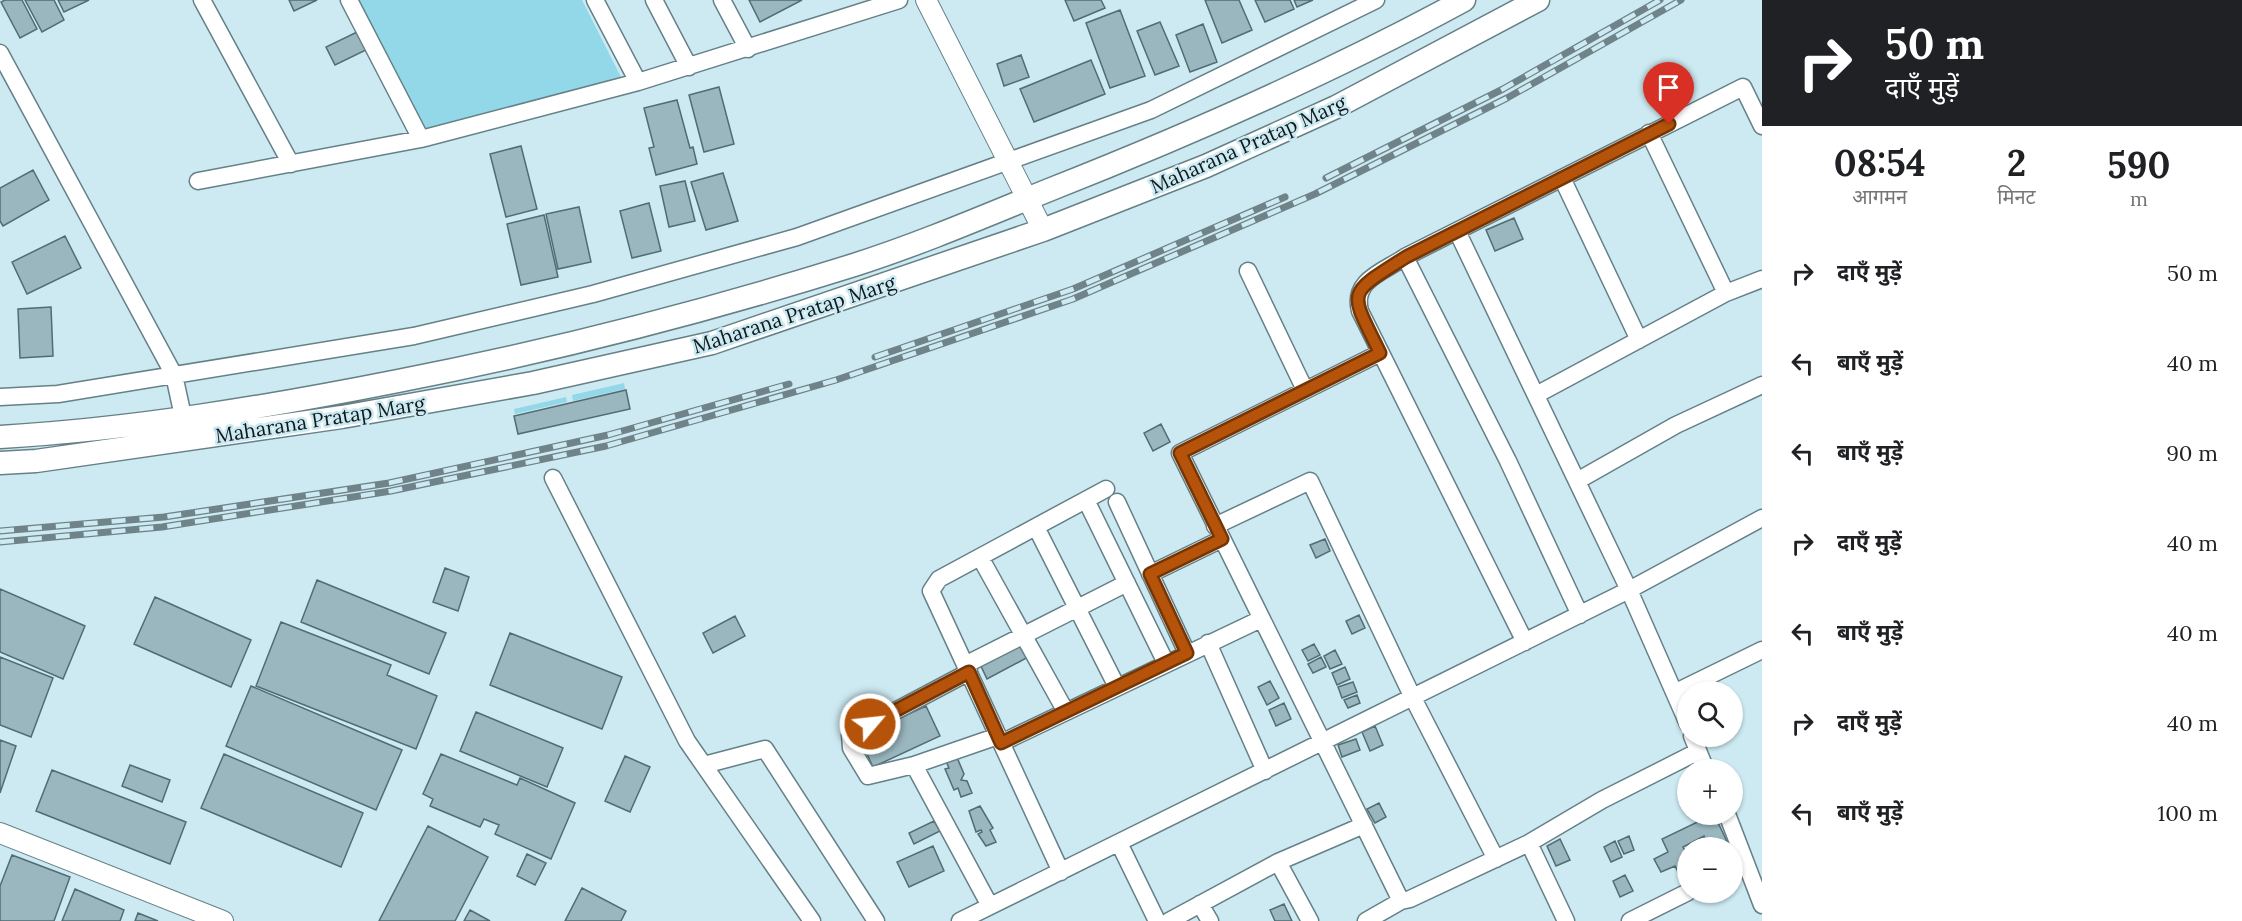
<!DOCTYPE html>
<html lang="hi">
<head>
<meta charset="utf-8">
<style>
	body { margin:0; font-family:Lora,"Noto Sans Devanagari",serif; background:#f2f2f2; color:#202124; height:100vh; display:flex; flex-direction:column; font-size:22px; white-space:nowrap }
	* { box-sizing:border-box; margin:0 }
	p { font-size:20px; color:#757577 }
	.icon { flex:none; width:33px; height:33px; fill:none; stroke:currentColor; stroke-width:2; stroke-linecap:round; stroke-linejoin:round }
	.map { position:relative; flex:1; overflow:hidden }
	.details { display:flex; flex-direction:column; background:#fff; width:480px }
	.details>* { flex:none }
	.guide { background:#202124; color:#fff; overflow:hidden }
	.controls { position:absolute; left:1677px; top:681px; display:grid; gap:12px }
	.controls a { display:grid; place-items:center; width:66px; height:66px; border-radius:50%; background:#fff; box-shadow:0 2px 4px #0004; font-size:30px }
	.pin { position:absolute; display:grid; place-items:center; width:51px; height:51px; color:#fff; margin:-62px -26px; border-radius:50% 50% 50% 0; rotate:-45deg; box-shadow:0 0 6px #0007 }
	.pin .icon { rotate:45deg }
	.me { position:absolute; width:66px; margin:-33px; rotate:62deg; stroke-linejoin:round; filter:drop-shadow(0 0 4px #0008) }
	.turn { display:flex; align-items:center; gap:21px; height:126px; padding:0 24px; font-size:27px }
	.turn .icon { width:78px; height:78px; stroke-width:2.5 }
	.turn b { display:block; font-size:42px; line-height:51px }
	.eta { display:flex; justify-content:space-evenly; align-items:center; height:102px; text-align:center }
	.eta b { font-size:36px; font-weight:700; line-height:42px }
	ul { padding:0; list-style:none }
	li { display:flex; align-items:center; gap:18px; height:90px; padding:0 24px }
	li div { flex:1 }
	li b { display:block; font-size:22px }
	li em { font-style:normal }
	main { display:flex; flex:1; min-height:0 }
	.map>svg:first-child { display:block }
</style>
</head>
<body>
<main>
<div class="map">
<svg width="1762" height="921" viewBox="0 0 1762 921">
	<rect width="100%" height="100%" fill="#cdeaf2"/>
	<path fill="#93d8e9" d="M355 0H582L622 79 422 130Z
		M624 383 625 389 573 401 572 395Z
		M566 397 567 402 515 414 514 409Z"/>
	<path fill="#9ab6be" stroke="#516c72" stroke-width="1.5" d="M5 0H22L37 29 20 38 1 2Z
		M25 0H54L64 20 42 32Z
		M58 0H89L64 12Z
		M289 0H317L294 11Z
		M749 0H802L760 22Z
		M1065 0H1101L1105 8 1074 21Z
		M1205 0H1239L1252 30 1222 43Z
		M1255 0H1290L1294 9 1265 22Z
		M1294 0H1313L1297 7Z
		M1120 10 1145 76 1110 88 1086 23Z
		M1160 22 1179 66 1155 75 1137 31Z
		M1203 24 1217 62 1190 72 1176 35Z
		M357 32 366 50 335 65 326 47Z
		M1021 55 1029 77 1004 86 997 64Z
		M1091 60 1105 94 1034 122 1020 89Z
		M719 87 734 144 704 152 689 95Z
		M677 100 690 148 693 147 697 164 656 175 649 148 654 147 644 108Z
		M521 146 537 209 506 217 490 154Z
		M33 170 49 200 3 226 0 221V188Z
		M723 173 738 221 706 230 691 182Z
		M685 181 695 221 669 227 660 186Z
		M649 203 661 251 632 258 620 211Z
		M579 207 591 262 558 269 546 214Z
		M544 215 558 277 521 285 507 224Z
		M1514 218 1523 239 1495 251 1486 230Z
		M65 236 81 268 27 294 12 262Z
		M51 307 53 356 20 358 18 309Z
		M626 390 630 409 518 434 514 416Z
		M1161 424 1170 442 1153 451 1144 433Z
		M1325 539 1330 551 1316 558 1310 545Z
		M445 568 469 577 458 611 433 602Z
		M317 580 446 633 429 674 301 622Z
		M0 589 85 626 63 679 0 652Z
		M155 597 251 640 231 687 134 644Z
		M1359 615 1365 628 1352 634 1346 621Z
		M735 616 745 636 713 653 703 633Z
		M281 622 391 665 387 675 437 696 416 749 256 686Z
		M510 633 622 677 602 729 490 685Z
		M1025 640 1032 655 987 679 980 664Z
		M1314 644 1320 655 1308 661 1302 650Z
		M1335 650 1342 664 1330 669 1324 656Z
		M0 657 53 678 31 737 0 725Z
		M1321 657 1326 667 1313 673 1308 664Z
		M1345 667 1350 679 1337 685 1332 673Z
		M1270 681 1279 698 1267 705 1258 687Z
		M1353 682 1357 692 1342 698 1338 687Z
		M251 686 402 750 376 810 226 746Z
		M1357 695 1360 703 1348 708 1344 700Z
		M1284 703 1291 719 1276 726 1269 710Z
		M926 706 940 736 873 767 859 737Z
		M476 712 563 748 547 787 460 751Z
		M1375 726 1383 745 1370 751 1362 732Z
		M1356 739 1360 750 1342 757 1338 745Z
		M0 740 16 746 0 793Z
		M224 754 363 813 341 867 201 808Z
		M441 754 517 785 520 778 575 803 551 859 495 834 499 825 484 819 480 827 430 806 433 799 423 794Z
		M956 755 964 774 961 780 967 781 972 793 961 797 958 788 954 790 945 769 949 768 945 759Z
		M625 756 650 767 630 812 605 801Z
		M130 765 170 780 162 802 122 786Z
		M52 770 186 822 170 864 36 811Z
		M1379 803 1386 817 1375 823 1367 809Z
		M980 806 993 828 990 830 996 842 986 846 978 834 982 832 981 830 976 832 969 811Z
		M1714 814 1730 848H1710L1704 836 1683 847 1688 856V872L1680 876 1675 866 1661 872 1654 859 1668 852 1662 839Z
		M934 821 940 831 914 844 909 833Z
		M428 826 488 857 455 921H379Z
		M1629 836 1634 850 1624 854 1618 841Z
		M1560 839 1570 860 1556 866 1547 846Z
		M1615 841 1622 857 1611 862 1604 847Z
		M933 846 944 871 909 887 897 862Z
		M527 854 546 863 535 885 517 876Z
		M12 855 70 877 54 921H0V886Z
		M1625 875 1633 891 1620 897 1613 881Z
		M582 888 626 911 621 921H565Z
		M75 889 124 910 120 921H62Z
		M1284 904 1292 921H1275L1270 910Z
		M470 910 490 921H464Z
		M138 913 158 921H135Z"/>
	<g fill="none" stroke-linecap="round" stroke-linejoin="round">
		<g stroke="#658087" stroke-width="19">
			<path id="minor" d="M202 0 291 164
				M349 0 421 139
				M595 0 638 82
				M654 0 689 67
				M722 0 748 49
				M0 53 174 375 186 430
				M1649 133 1726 293
				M1562 178 1639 340
				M198 181 421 139 638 82 899 0
				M1457 231 1629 590 1688 724
				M1405 257 1508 461 1580 615
				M1248 271 1305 390
				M1380 353 1180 453 1401 901 1410 899 1529 843 1602 800 1697 752
				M1536 395 1726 293 1762 279
				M0 397 58 394 414 336 593 294 797 237 1151 110 1376 0
				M553 478 687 741 812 921
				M1577 481 1676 425 1762 385
				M1086 500 1166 663
				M1117 502 1187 653
				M1215 526 1310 481 1413 698 1496 859
				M1036 527 1117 687
				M980 557 1066 712
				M1150 574 1222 539
				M1525 642 1360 311C1352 280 1383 272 1405 257L1743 87 1762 126
				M1208 643 1265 771
				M965 665 1127 583
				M1676 692 1762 650
				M1692 736 1706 770
				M1001 743 1261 619
				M704 765 765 749 876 921
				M914 765 868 776 851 748 850 735 969 672
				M1727 814 1762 905
				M1119 843 1157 921
				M1529 843 1566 921
				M1278 862 1310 921
				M1061 872 931 591 939 579 1106 489
				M1200 904 1210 921
				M990 906 914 765 998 736
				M960 921 1629 590 1762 518
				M1169 921 1278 862 1364 825
				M1366 921 1401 901
				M1630 921 1688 892"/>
		</g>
		<g stroke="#658087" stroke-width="22">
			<path id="tertiary" d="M926 0 1043 230
				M0 833 223 921"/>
		</g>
		<g stroke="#658087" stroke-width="25">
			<path id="secondary" d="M0 437C134 429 267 407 398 381 552 351 704 312 854 265 920 244 985 216 1049 190 1191 134 1330 73 1464 0
				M0 463 36 461 342 417 533 383 712 343 1043 230 1206 166 1336 107 1538 0"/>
		</g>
		<use href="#minor" stroke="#fff" stroke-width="16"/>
		<use href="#tertiary" stroke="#fff" stroke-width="20"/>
		<use href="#secondary" stroke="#fff" stroke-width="22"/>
		<g stroke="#6f8389" stroke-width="7">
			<path id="rail" d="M1326 178 1503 89 1660 0
				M875 357 1073 289 1285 197
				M0 531 164 517 389 483 608 435 789 384
				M0 542 162 527 391 491 606 446 836 380 1073 299 1315 194 1507 98 1681 0"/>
		</g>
		<use href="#rail" stroke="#cdeaf2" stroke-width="4.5" stroke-dasharray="14" stroke-linecap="butt"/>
	</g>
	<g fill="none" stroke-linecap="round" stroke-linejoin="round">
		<g stroke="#753606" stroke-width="15">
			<path id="route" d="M870 724 969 672 1001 743 1187 653 1150 574 1222 539 1180 453 1380 353C1349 289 1345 296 1406 257L1669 124"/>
		</g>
		<use href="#route" stroke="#b45309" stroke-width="10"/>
	</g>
	<g text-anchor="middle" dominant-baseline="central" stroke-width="5" stroke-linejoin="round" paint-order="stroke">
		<g font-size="20" fill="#0e191c" stroke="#cdeaf2">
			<text transform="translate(1248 144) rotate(-24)">Maharana Pratap Marg</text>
			<text transform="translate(794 314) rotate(-18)">Maharana Pratap Marg</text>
			<text transform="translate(320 419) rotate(-9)">Maharana Pratap Marg</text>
		</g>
	</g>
</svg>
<div class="controls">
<a><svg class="icon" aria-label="search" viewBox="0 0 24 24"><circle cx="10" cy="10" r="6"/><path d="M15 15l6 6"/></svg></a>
<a>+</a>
<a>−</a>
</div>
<div class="pin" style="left:1669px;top:124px;background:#d93025"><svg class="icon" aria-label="arrive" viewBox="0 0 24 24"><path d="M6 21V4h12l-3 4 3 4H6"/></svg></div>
<svg class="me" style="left:870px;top:724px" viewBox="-20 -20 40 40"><circle r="17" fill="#b45309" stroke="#fff" stroke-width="3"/><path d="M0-11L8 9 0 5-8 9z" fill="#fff"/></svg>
</div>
<section class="details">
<div class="guide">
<div class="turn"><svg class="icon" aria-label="right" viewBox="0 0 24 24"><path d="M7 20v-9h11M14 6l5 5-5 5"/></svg><div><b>50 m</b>दाएँ मुड़ें</div></div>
</div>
<div class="eta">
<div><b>08:54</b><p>आगमन</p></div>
<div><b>2</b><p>मिनट</p></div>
<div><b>590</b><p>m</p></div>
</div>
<ul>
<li><svg class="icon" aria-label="right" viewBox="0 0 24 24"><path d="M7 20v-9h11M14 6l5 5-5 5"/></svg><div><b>दाएँ मुड़ें</b></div><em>50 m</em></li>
<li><svg class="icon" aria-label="left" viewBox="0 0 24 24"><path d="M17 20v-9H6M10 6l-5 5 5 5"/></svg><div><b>बाएँ मुड़ें</b></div><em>40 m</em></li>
<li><svg class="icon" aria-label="left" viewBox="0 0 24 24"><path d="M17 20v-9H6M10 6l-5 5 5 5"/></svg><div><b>बाएँ मुड़ें</b></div><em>90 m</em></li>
<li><svg class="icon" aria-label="right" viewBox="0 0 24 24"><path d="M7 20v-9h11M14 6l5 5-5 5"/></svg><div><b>दाएँ मुड़ें</b></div><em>40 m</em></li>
<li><svg class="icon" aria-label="left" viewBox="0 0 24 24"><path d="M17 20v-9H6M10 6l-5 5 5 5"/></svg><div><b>बाएँ मुड़ें</b></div><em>40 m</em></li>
<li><svg class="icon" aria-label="right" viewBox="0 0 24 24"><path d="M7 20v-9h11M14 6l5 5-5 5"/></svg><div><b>दाएँ मुड़ें</b></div><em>40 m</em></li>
<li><svg class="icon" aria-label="left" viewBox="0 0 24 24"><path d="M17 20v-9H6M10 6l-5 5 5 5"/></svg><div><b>बाएँ मुड़ें</b></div><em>100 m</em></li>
</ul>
</section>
</main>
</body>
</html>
